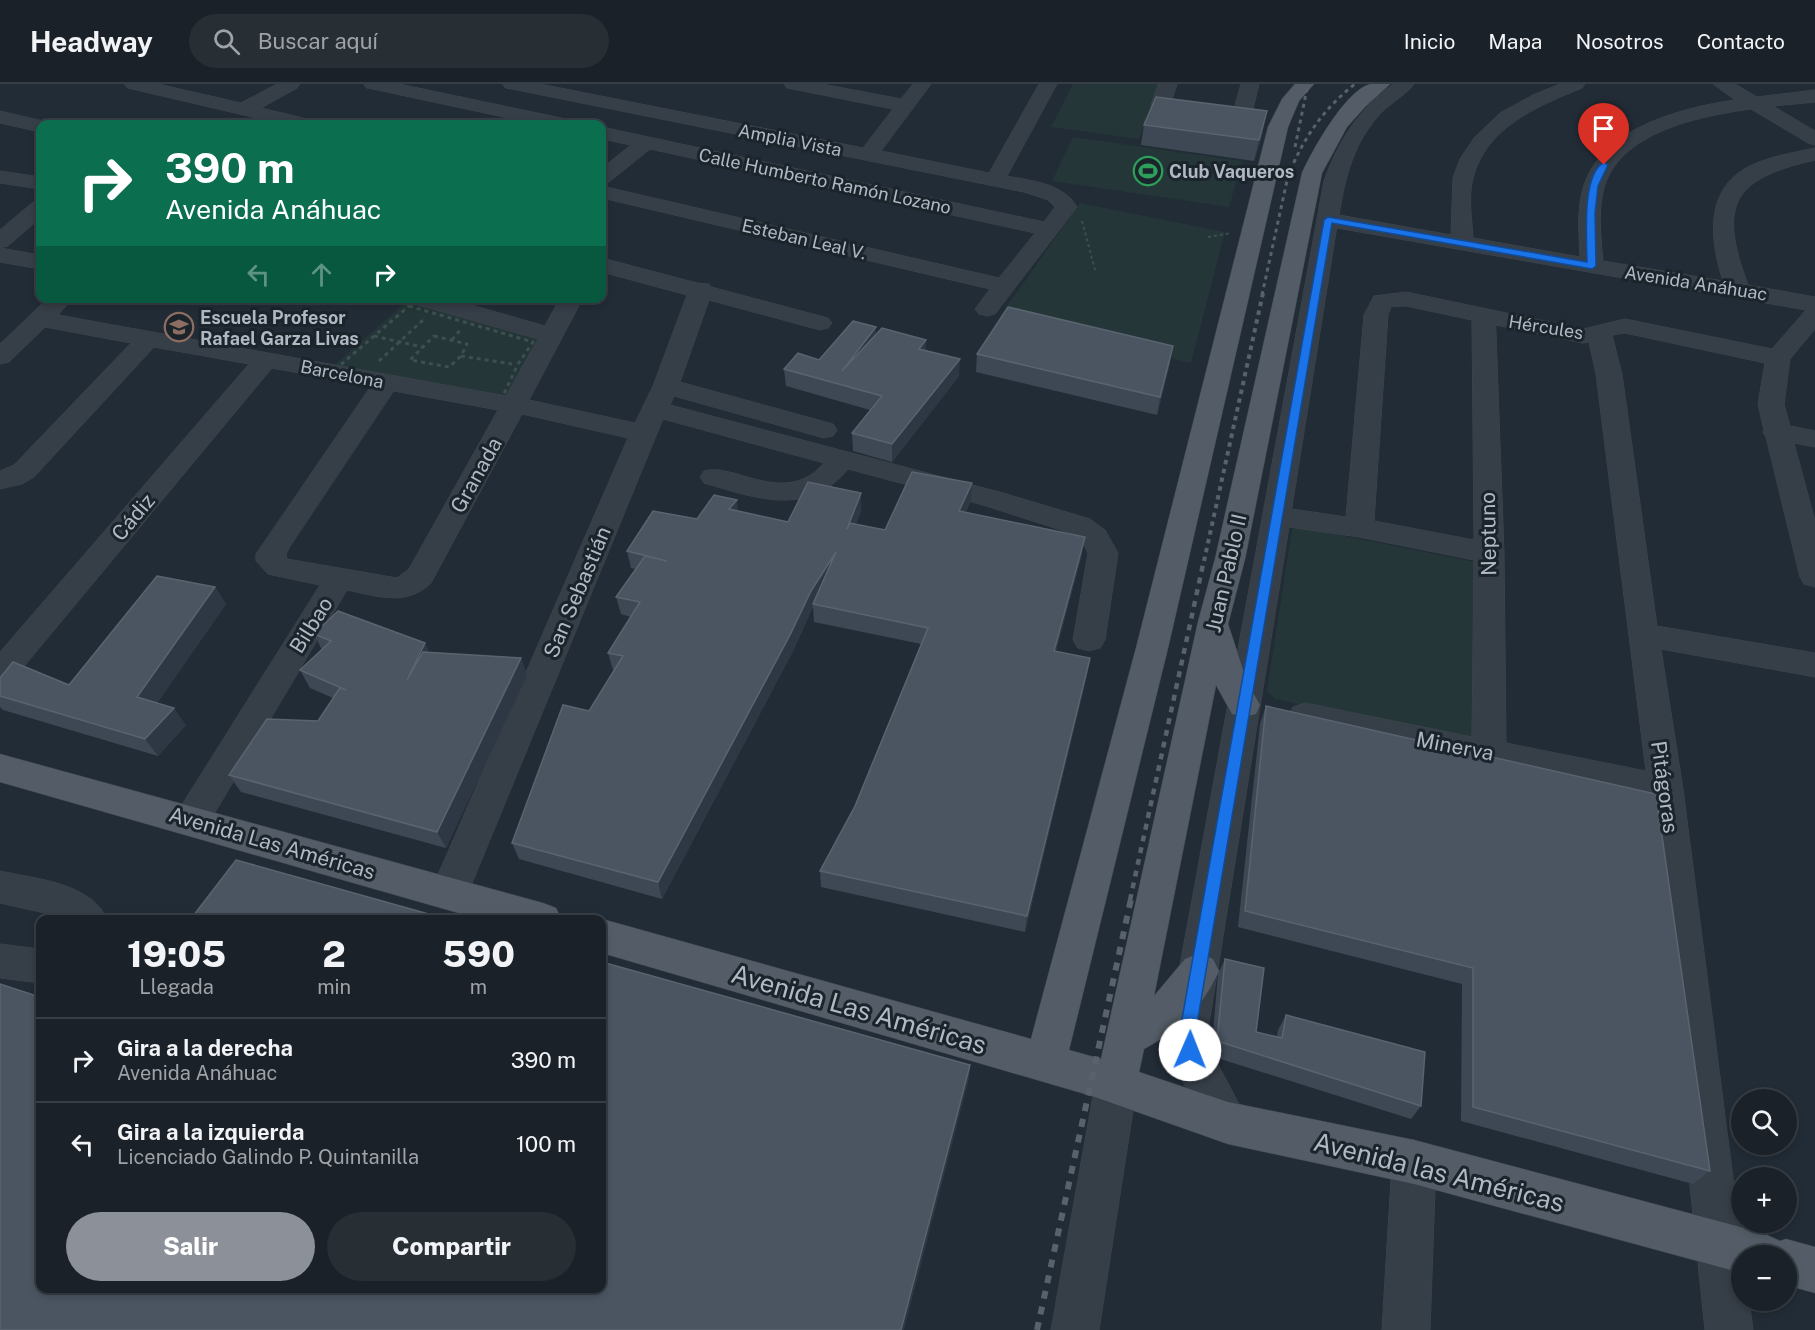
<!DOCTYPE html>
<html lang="es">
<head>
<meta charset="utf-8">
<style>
	body { margin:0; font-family:"Public Sans",sans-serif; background:#272e34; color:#f1f3f6; height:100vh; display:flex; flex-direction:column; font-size:22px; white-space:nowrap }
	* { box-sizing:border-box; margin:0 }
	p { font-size:20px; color:#9fa3a8 }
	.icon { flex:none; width:33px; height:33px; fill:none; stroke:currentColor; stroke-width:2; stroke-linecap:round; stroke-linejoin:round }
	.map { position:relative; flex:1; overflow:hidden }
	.details { position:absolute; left:36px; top:831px; width:570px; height:378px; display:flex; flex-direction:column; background:#1a2128; border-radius:12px; box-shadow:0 3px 9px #0003,0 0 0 2px #383e45 }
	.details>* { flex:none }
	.guide { position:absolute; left:36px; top:36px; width:570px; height:183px; border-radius:12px; box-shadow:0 3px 9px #0003,0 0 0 2px #383e45; background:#0b6e4f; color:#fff; overflow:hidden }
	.tools { position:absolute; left:1731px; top:1005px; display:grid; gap:12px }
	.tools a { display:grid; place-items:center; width:66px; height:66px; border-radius:50%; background:#1a2128; box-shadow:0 3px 9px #0003,0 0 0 2px #383e45; font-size:30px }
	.pin { position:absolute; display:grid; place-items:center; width:51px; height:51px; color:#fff; margin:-62px -26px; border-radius:50% 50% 50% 0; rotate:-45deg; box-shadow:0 0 6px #0007 }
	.pin .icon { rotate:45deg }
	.me { position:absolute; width:66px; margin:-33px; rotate:1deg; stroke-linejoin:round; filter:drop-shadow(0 0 4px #0008) }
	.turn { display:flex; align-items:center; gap:21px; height:126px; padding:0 30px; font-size:27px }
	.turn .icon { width:78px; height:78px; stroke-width:2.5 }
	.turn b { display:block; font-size:42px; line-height:51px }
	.lanes { display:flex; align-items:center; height:57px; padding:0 30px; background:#0003; justify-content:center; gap:30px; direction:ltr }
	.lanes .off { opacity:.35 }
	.eta { display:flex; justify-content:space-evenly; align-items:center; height:102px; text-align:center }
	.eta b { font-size:36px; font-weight:800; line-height:42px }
	.cta { display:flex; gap:12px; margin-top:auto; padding:12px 30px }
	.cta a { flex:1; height:69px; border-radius:36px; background:#8c9099; color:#fff; font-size:24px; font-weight:800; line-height:69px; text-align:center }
	.cta a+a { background:#272e34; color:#f1f3f6 }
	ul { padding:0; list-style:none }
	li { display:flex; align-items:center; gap:18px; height:84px; padding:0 30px; border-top:2px solid #383e45 }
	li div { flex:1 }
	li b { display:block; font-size:22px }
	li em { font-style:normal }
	header { display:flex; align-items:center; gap:36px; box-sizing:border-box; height:84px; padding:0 30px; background:#1a2128; border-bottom:2px solid #383e45 }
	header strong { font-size:28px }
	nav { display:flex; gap:33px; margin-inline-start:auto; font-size:21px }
	.search { width:420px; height:54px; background:#272e34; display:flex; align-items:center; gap:15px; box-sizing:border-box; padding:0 21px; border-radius:33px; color:#9fa3a8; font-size:22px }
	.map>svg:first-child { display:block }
</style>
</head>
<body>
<header>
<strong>Headway</strong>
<div class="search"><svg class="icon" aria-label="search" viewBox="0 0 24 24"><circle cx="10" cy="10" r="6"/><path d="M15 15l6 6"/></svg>Buscar aquí</div>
<nav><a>Inicio</a><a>Mapa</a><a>Nosotros</a><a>Contacto</a></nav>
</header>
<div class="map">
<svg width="1815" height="1246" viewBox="0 0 1815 1246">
	<rect width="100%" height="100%" fill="#222c36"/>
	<path fill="#243637" d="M1073 0H1160L1139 55 1051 43Z
		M1073 53 1242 77 1229 123 1052 97Z
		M1080 119 1225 148 1191 279 1000 232Z
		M406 218 537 255 540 259 510 313 332 283Z
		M1299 443 1475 478 1480 659 1275 615 1267 607 1292 445Z"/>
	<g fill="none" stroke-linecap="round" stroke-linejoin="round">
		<g stroke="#3f4750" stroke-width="1">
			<path id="minor" d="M125 0H158L241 19 277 0H300L297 4 261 24 311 36 314 40H282L128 4Z
				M364 0H399L561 34 568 36 571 40H536L373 5 367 4Z
				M503 0H540L863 64 893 25 793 5 787 4 784 0H822L901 15 913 0H931L881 67 989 89 1039 0H1057L1007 92C1032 97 1063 99 1077 123L995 230 987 232 979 230 975 225 990 205 602 114V102L999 194 1035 149 650 65 609 98 602 100V84L631 61 602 55V43L1044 138 1055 123 1048 116 1024 108 512 5 506 4Z
				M1159 0H1177L1170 22 1225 29 1234 25 1241 0H1259L1253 25 1246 36C1220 48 1182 38 1156 30L1151 22Z
				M1393 0H1414C1406 11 1392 18 1382 28 1354 57 1345 93 1339 131L1451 151 1453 94 1460 75 1474 54 1500 29 1533 11 1560 0H1585L1582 4C1538 22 1486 43 1473 94 1468 113 1472 135 1473 154L1580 173C1579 152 1577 129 1582 108 1597 45 1680 24 1735 16L1713 0H1735L1757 13 1815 6V18L1773 22 1815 47V61L1808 59 1751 25C1700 32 1616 48 1603 108 1598 130 1601 154 1603 177L1723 197C1710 157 1704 106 1748 83 1769 72 1793 69 1815 64V76C1732 95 1718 120 1748 201L1815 213V245L1790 275 1784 320 1790 342 1815 347V363L1794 359 1815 437V503L1804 500 1800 493 1766 353 1763 348 1764 346 1758 320 1765 279 1625 249 1612 251 1622 290 1657 542 1815 569V593L1661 565 1683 705 1743 1172 1742 1216H1749L1753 1246H1705L1650 716 1305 645 1293 641 1288 632 1293 623 1305 619 1472 653 1474 476 1359 453 1289 443 1207 952 1214 973 1249 1039 1243 1054 1228 1060C1224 1058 1218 1057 1215 1055 1201 1046 1171 970 1167 952L1324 97C1338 57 1359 25 1393 0ZM1337 144 1806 226 1772 265 1625 235 1583 245 1406 208 1374 212 1364 231 1346 433 1292 425ZM1406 222 1472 236 1474 456 1374 437 1388 231 1391 223ZM1496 241 1583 259 1589 258 1596 290 1646 687 1506 659 1504 469Z
				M0 27 47 38 49 40H40V48L0 39Z
				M0 87 40 93V105L0 99Z
				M40 118V134L8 162 0 164V146L32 119Z
				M0 164 40 171V185L0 178Z
				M602 174 697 199 709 200 711 203 828 234 832 239 828 244 820 246 709 216 680 298 833 340 837 346 833 352 824 354 674 312 670 321 1003 409 1090 435 1105 446 1118 469 1105 556 1100 564 1089 567 1078 564 1073 556 1088 469 1083 459 1070 449 983 421 848 385C808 434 756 414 704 399L700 393 704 387C716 384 725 387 737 390 770 400 799 408 824 379L663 335 468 809 462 820 449 825 436 820 430 809 628 354 522 330 431 499C406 523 377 512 347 506L204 747 191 752 178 747 173 737 178 727 320 501 268 490 256 477V470L371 302 272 284 11 598 0 602V568L249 280 154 263 34 393 22 400 0 405V387L14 381 131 259 45 243 9 278 0 280V260L48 214H73L58 231 506 312 538 255 411 219 408 214H447L545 242 560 214H583L529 316 635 339 653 302 687 211 602 188ZM394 307 498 326 409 485 397 494 287 475 286 470 289 464Z
				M0 787C36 795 90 798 108 836H61L49 830 0 819Z
				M0 860 40 865V899L0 894Z
				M1116 981 1131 987 1137 1001 1099 1246H1051L1095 1001 1101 987Z
				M1414 1056 1429 1063 1436 1078 1430 1246H1382L1392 1078 1399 1063Z"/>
		</g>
		<g stroke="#3f4750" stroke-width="1">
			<path id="major" d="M1295 0H1314L1299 17 1288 43 1168 564 1069 966 1101 975 1198 538 1215 475 1302 89C1312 67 1346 5 1371 0 1377 0 1384 0 1390 0L1365 23 1347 43 1322 89 1245 475 1228 540 1247 598 1260 621 1256 630 1244 633 1232 630 1216 601 1154 912 1185 875 1199 869 1213 875 1219 887C1202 924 1179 946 1144 965L1139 988 1228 1018 1414 1056 1763 1149 1780 1157 1786 1155 1815 1163V1209L1786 1201V1172H1742V1189L1414 1100 1228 1060 1092 1012 602 869V835L1031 955 1136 564 1268 43 1282 15Z
				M0 670 543 819 556 824 562 836H483L0 698Z"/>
		</g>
		<path stroke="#3d4f50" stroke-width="2" stroke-dasharray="3 3" stroke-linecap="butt" d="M1082 137 1095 186
			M1208 153 1231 149"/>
		<path stroke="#3d4f50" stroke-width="3" stroke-dasharray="4 4" stroke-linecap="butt" d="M409 222 533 258 518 280 501 316 337 284Z
			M374 252 422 263
			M434 252 467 260 461 272 449 283 410 276Z
			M452 256 461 245
			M461 272 512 280
			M379 277 424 235"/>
		<use href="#minor" fill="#363e47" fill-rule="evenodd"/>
		<use href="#major" fill="#545d67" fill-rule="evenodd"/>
		<path stroke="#58626d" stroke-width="3" stroke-dasharray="4 4" stroke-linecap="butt" d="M1295 63 1308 0
			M1262 211 1288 92C1303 55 1323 25 1355 0"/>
		<path stroke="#58626d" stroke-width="4" stroke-dasharray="4.5 4.5" stroke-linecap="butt" d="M1204 477 1263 209"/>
		<path stroke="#58626d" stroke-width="4.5" stroke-dasharray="6 6" stroke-linecap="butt" d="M1130 816 1204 476"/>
		<path stroke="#58626d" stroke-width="6" stroke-dasharray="8 8" stroke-linecap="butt" d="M1037 1246 1131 815"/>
	</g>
	<path fill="#3e4855" d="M1144 41 1263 48 1254 77 1141 61Z
		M876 243V250L926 256V267L959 292 892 378 853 367 852 349 870 326 786 302 784 285 819 276Z
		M977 270 1170 279 1157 331 976 288Z
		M972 399 971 416 966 428 1082 470 1056 567 1090 574 1087 591 1025 848 821 803 820 787 855 722 921 560 814 538 813 523 792 569 662 815 519 775 512 759 589 627 614 586H613L608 569 631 533 621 530 616 513 636 485 631 484 627 467 697 435 738 427 788 438 861 409V427L856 440 885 446Z
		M215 503 226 520 157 619 186 641 158 672 3 626 0 623V594L69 601Z
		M314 550 425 559 429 568 521 574 527 592 446 764 241 708 229 691 318 637 333 614 310 604 300 586 322 566Z
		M1266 622 1710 1087 1693 1100 1461 1037 1462 900 1238 843 1260 640Z
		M1225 875 1256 948 1277 953 1278 946 1286 931 1421 1022 1411 1035 1211 972 1218 890Z"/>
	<path fill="#2d3844" d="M1267 27 1263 48 1254 77 1259 56Z
		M876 243V260L842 287Z
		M926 256V273L919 265Z
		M1173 262 1170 279 1157 331 1160 313Z
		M960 275 959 292 892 378V360Z
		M972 399 971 416 959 444V427Z
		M861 409V427L847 462V445Z
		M737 416 739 434 729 425Z
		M1085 453 1082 470 1051 584 1054 567Z
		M836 468 813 520V523L792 569 662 815 658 798 811 507Z
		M215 503 226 520 149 631 137 613Z
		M425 559 433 576 407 596Z
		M521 574 527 592 446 764 437 748Z
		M1090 574 1087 591 1025 848 1027 832Z
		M174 624 186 641 158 672 145 655Z
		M970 981 969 995 904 1246H901Z"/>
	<path fill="#4a5561" stroke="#5a6470" stroke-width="1.5" d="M1156 13 1267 27 1259 56 1144 41Z
		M1008 223 1173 262 1160 313 977 270Z
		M853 237 876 243 842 287 882 244 926 256 919 265 960 275 892 360 852 349 882 312 784 285 798 269 819 276Z
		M912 388 972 399 959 427 1085 453 1054 567 1090 574 1027 832 820 787 855 722 928 544 813 520 836 468 811 507 790 551 658 798 512 759 563 621 589 627 623 572 608 569 640 518 616 513 645 472 667 477 627 467 653 427 697 435 714 411 737 416 729 425 788 438 808 398 861 409 847 445 850 439 885 446Z
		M157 492 215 503 137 613 174 624 145 655 0 612V594L13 578 69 601Z
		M338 527 425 559 407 596 423 568 521 574 437 748 229 691 267 635 318 637 340 604 346 606 300 586 331 557 314 550Z
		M1266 622 1656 710 1710 1087 1473 1023V884L1245 827Z
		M236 776 450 836H190Z
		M1225 875 1264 884 1256 948 1282 954 1286 931 1425 968 1421 1022 1217 957Z
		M602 878 970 981 901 1246H0V900L40 913V1204H602Z"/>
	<path fill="#1a73e8" stroke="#114b97" stroke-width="1.5" d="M1604 78 1608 81 1598 102 1595 129 1596 182 1592 185 1332 139 1195 952 1198 966 1196 971 1190 974 1183 971 1179 952 1324 136 1328 133 1587 178C1587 155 1581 91 1604 78Z"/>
	<defs>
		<g id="stadium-ring" transform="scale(1.5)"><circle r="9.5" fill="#1b232b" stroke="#2e9e5b" stroke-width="1.5"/><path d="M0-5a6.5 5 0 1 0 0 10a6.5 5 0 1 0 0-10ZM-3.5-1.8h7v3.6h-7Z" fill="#2e9e5b"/></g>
		<g id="school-ring" transform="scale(1.5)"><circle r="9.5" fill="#1b232b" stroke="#8d6e63" stroke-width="1.5"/><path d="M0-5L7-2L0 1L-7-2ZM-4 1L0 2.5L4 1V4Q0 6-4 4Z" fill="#8d6e63"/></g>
	</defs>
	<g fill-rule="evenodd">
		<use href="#stadium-ring" x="1148" y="87"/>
		<use href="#school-ring" x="179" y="243"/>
	</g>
	<g text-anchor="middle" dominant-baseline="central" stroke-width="6" stroke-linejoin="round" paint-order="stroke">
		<g font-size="18" fill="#b0b9c3" stroke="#1b232b">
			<text transform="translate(790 56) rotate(11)">Amplia Vista</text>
			<text transform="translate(825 97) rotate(12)">Calle Humberto Ramón Lozano</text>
			<text transform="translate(804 155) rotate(13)">Esteban Leal V.</text>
			<text transform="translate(1696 199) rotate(9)">Avenida Anáhuac</text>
			<text transform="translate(1546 243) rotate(9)">Hércules</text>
			<text transform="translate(342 290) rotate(11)">Barcelona</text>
		</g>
		<g font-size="18" font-weight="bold" fill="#b0b9c3" stroke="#1b232b" text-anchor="start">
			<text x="1169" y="87">Club Vaqueros</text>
			<text x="200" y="233">Escuela Profesor<tspan x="200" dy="21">Rafael Garza Livas</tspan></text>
		</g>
		<g font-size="21" fill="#b0b9c3" stroke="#1b232b">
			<text transform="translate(476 391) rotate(-61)">Granada</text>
			<text transform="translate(133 433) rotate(-50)">Cádiz</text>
			<text transform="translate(1488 450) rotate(-91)">Neptuno</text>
			<text transform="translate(1226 489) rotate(-77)">Juan Pablo II</text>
			<text transform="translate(577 508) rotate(-67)">San Sebastián</text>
			<text transform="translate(311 541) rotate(-58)">Bilbao</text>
			<text transform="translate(1455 662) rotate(11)">Minerva</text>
			<text transform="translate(1665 703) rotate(82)">Pitágoras</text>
			<text transform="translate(272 759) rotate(16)">Avenida Las Américas</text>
		</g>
		<g font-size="26" fill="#b0b9c3" stroke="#1b232b">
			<text transform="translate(859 925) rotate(16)">Avenida Las Américas</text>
			<text transform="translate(1439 1088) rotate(14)">Avenida las Américas</text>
		</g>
	</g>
</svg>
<div class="tools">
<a><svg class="icon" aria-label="search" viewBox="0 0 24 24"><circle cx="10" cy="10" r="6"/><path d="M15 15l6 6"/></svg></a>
<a>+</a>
<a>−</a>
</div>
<div class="pin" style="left:1604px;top:81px;background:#d93025"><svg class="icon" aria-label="arrive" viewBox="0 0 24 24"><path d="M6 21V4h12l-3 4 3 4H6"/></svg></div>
<svg class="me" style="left:1190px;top:966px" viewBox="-20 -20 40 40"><circle r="19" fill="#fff"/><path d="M0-13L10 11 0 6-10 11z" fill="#1a73e8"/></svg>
<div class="guide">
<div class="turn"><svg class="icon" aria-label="right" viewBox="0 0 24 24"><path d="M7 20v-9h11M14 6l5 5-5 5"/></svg><div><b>390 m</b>Avenida Anáhuac</div></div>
<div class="lanes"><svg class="icon off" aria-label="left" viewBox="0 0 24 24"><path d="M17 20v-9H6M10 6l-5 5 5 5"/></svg><svg class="icon off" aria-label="ahead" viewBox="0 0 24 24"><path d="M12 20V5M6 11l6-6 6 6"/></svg><svg class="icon" aria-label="right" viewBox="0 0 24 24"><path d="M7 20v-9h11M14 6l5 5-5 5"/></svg></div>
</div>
<section class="details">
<div class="eta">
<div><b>19:05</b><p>Llegada</p></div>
<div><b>2</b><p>min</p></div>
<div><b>590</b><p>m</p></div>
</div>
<ul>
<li><svg class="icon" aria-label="right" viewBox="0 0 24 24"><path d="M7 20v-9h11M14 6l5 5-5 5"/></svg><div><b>Gira a la derecha</b><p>Avenida Anáhuac</p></div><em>390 m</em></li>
<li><svg class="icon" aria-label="left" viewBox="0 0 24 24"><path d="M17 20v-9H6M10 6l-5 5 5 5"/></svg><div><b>Gira a la izquierda</b><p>Licenciado Galindo P. Quintanilla</p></div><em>100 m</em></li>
</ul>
<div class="cta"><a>Salir</a><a>Compartir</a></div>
</section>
</div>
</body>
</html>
